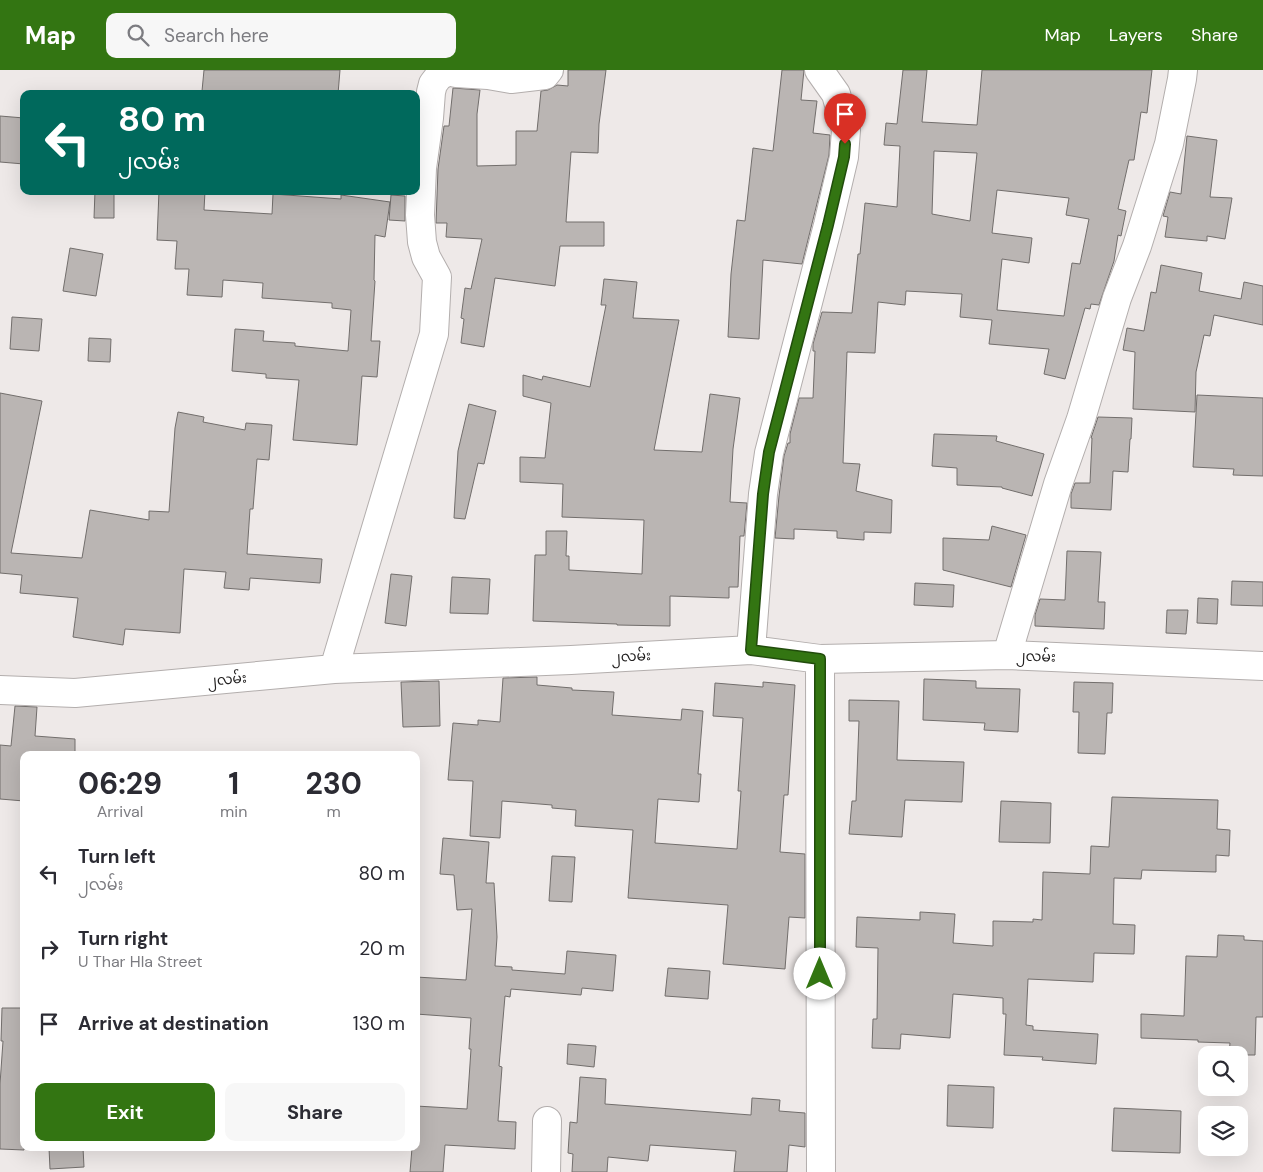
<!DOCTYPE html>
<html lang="en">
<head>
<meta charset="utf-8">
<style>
	body { margin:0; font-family:"DM Sans","Noto Sans Myanmar",sans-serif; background:#f7f7f7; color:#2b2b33; height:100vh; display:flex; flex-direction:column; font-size:19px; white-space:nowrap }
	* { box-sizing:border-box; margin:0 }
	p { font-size:16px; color:#7c7c81 }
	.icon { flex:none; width:28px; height:28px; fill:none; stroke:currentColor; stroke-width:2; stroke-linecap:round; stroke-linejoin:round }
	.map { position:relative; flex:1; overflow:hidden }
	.details { position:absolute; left:20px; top:681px; width:400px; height:400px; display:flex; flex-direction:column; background:#fff; border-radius:10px; box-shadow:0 5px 20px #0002 }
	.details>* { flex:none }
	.hud { position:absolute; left:20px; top:20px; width:400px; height:105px; border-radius:10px; box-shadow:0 5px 20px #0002; background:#00695c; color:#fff; overflow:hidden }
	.buttons { position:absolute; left:1198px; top:976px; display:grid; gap:10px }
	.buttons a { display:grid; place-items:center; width:50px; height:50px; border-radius:10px; background:#fff; box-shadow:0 5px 20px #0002; font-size:25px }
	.pin { position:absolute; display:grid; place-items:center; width:42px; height:42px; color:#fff; margin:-51px -21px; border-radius:50% 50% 50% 0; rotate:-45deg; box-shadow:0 0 5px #0007 }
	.pin .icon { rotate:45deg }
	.me { position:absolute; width:55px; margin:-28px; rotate:0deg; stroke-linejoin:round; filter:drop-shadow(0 0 4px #0008) }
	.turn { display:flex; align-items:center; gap:18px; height:105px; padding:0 15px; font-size:22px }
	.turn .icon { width:65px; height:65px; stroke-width:2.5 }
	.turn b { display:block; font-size:35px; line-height:42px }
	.eta { display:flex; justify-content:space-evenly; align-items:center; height:85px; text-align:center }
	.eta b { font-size:30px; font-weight:700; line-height:35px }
	.button { display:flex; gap:10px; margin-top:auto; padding:10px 15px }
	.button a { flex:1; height:58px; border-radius:10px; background:#337512; color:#fff; font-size:20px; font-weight:700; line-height:58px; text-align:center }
	.button a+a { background:#f7f7f7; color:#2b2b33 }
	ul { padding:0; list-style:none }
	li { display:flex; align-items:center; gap:15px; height:75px; padding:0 15px }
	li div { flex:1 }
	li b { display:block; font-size:19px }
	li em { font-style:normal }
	header { display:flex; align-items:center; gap:30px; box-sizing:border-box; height:70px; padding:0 25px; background:#337512; color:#fff }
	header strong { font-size:24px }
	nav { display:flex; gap:28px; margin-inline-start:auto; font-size:18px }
	.search { width:350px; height:45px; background:#f7f7f7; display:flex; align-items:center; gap:12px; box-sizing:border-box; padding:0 18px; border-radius:10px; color:#7c7c81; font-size:19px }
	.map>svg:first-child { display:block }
</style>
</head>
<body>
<header>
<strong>Map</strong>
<div class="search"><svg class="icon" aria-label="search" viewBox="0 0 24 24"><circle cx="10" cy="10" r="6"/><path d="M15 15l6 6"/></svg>Search here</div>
<nav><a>Map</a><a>Layers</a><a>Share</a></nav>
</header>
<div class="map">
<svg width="1263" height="1102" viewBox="0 0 1263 1102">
	<rect width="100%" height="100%" fill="#eee9e8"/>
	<path fill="#bab5b3" stroke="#726e6c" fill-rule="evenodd" d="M204 0H340L338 24H233V22L202 21Z
		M568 0H606L599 54 598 83 571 82 566 152H604V176H560L555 216 495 208 484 277 461 273 464 249 461 248 465 218 471 219 482 169 446 167 447 153H436L438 99 444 56H449L453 18 480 20 477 44V96L516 95V61H537L541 21 548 20 557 15 568 16Z
		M782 0H804L801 30 817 31 813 63 830 65 829 85 802 194 763 190 759 269 728 267 731 204 737 150 745 151 753 78 773 81Z
		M903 0H927L922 52 977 55 982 0H1152L1147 43 1141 42 1134 90H1129L1118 139 1126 141 1121 166 1118 165 1114 191 1099 235 1091 234 1090 239 1085 238 1065 309 1044 304 1049 279 989 274 992 250 960 247 962 224 906 221 905 235 878 232 875 283 847 282 843 393 860 394 856 421 892 430 891 463 864 462V470L837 468V461L794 459V469L775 468 779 426 784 386 788 373H790V364L799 328H813L815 281H813V274L822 242 852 243 858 184H860L865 133 897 137 900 76 884 75 886 53 897 54ZM934 81 977 83 970 151 932 144ZM997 120 1069 128 1066 145 1089 149 1080 194 1072 193 1064 246 997 240 1002 189 1029 193 1032 168 992 163Z
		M0 46 24 48V94L0 92Z
		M1187 66 1217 70 1210 127 1232 128 1225 169 1207 166V171L1165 167 1168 147 1163 146 1170 122 1181 124Z
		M95 121H114V148H94Z
		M159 121H205L204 140 272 144 273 124 341 129V125L390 132 385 167 375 165 374 210 375 211 371 271H380L377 307 362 306 357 375 293 370 299 310 266 308V304L232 301 235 259 264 261 263 271 295 273V276L348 281 351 240 332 238V233L262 228 263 213 223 210 222 227 187 225 189 199H175L177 171 157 170Z
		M391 125 405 126V151L389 150Z
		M70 178 103 184 96 226 63 221Z
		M1161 195 1202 203 1199 221 1241 229 1244 212 1263 216V255L1214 245 1210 266 1204 265 1196 302 1195 342 1133 339 1135 282 1123 280 1127 258 1144 261 1151 222 1156 223Z
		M604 209 637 212 633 248 679 250 654 380 702 382 710 324 740 328 733 379 730 432 747 433 744 466H740L738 517H729V528L670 526V556L617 555V554L533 551 535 485H546V461H567L566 486H569V500L642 504 644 450 562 447 563 414 520 412V387L545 388 551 333 523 326V305L542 310 543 306 590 317 606 235H601Z
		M12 247 42 249 39 281 10 279Z
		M89 268 111 269 110 292 88 291Z
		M0 323 42 331 11 483 82 488 90 440 149 450V441L169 442 175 358 178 342 204 347 203 352 245 360 246 353 272 355 269 390 257 389 253 439H250L247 484 322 489 320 513 250 508 249 520 224 518 226 502 184 499 180 563 125 559 123 575 73 567 78 528 20 523 22 505 0 503Z
		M1197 325 1263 328V406L1233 405 1234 399 1193 397Z
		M469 334 496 341 484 394 478 393 465 449 454 448 458 381Z
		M1098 347 1132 348 1131 369H1130L1128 402 1113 401 1111 440 1071 438V424L1075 413H1090L1092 368H1091Z
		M934 364 997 366 996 371 1044 384 1032 426 1002 418V417L957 415V398L932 396Z
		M992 456 1026 465 1011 517 943 500V468L989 470Z
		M1067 481 1101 482 1098 532H1105L1104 559 1035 556V545L1040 529 1065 530Z
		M391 504 412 506 406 556 385 553Z
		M452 507 490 509 488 544 450 543Z
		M1232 511 1263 512V536L1231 535Z
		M915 513 954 515 953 537 914 535Z
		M1198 528 1218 529 1217 554 1197 553Z
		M1167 540H1188L1186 564 1166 563Z
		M537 607V615L572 618V620L614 622 612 645 681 650 682 639 703 641 698 704H701L699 732 658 729 655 773 737 779 741 721H738L743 648 713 646 715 613 763 617V612L795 615 788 725H784L780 782 805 784V848L789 847 785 899 723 894 728 835 628 828 633 760 575 756 576 740 552 738V735L502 731 500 768 470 766 473 711 448 710 453 653 478 655V650L500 652 503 608Z
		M924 609 976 611V618L1020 619 1018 662 984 660 985 653 923 650Z
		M439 611 440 656 403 657 401 612Z
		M1074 612 1113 613 1112 643H1107L1105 684 1078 683 1079 642H1073Z
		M849 630 899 631 897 690 964 692 962 732 905 730 902 767 849 764 852 731H856L859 651H849Z
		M15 636 37 637 35 666 75 669V685H24V731L0 729V675L11 676Z
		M1112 727 1218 730 1217 759 1230 760 1229 786 1216 785V802L1142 800 1141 809 1114 808 1113 854 1135 855 1134 884 1094 883 1093 912 1028 909 1026 955 1033 956V960L1098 964 1096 994 1042 990 1043 987 1004 985 1006 944H1003V928L953 924 950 968 901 964 900 979 872 978 873 949H877L878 878 856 877 857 847 920 850V842L955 844 953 873 993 876V851L1033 852V849L1042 850 1043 802 1090 804 1091 776 1109 777Z
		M1001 731 1051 733 1050 773 999 772Z
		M443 768 489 772 486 813H494L497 867 495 896 512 897V900L565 904 567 881 616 885 613 921 582 918 581 925 511 919 510 927 505 926 499 996 502 997 498 1051 516 1052 515 1079 445 1075 443 1102H410L412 1078H416V1036L467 1039 471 979H469L471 948 416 944V907L466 910 472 839 457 840 454 805 440 804Z
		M552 786 575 787 572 832 549 831Z
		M1218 865 1244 866V870L1263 871V947H1256L1255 985H1229L1230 973 1198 972V970L1141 968V944L1184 946 1186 886 1217 887Z
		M668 898 710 901 708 929 665 926Z
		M2 938H24V1080L0 1079V1014L3 971H1Z
		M568 974 596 976 594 997 567 994Z
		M580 1007 606 1009 605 1034 751 1045 752 1028 780 1030 779 1041 805 1043V1077L789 1075 787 1102H734L736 1081 650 1075 648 1091 608 1087 607 1102H572L573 1084 568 1083 570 1052 577 1053Z
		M948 1015 994 1017 993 1058 947 1056Z
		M1114 1038 1181 1041 1180 1083 1112 1081Z
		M49 1078H83L84 1097 50 1099Z"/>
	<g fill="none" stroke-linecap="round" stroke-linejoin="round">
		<g stroke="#b3aead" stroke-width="30">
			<path id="minor" d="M751 580 763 424 769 383 828 155 844 87 846 60 836 24 819 0
				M1007 585 1058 414 1081 349 1117 228 1137 176 1169 74 1182 9 1183 0
				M820 589 821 1102
				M334 599 434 264 437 207 426 187 422 172 420 145 422 98 429 48 431 22 433 14 439 6 449 1 456 3 488 5 511 9 545 5 549 0
				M0 620 75 623 334 599 571 590 751 580 820 589 1007 585 1263 596
				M546 1102 547 1051"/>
		</g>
		<use href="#minor" stroke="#fff" stroke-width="28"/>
	</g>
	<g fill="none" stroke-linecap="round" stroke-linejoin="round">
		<g stroke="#214c0c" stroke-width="12">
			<path id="route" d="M820 904V589L751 580 763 424 769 382 828 155 844 87 845 74"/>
		</g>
		<use href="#route" stroke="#337512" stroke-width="9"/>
	</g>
	<g text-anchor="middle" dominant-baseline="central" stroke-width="4" stroke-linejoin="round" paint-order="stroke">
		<g font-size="14" fill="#232121" stroke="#fff">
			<text transform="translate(631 586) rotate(-3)">၂လမ်း</text>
			<text transform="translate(1036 586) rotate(2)">၂လမ်း</text>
			<text transform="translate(227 609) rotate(-5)">၂လမ်း</text>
		</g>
	</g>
</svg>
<div class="buttons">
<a><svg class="icon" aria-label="search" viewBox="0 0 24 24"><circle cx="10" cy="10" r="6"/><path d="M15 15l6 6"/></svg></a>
<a><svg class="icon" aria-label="layers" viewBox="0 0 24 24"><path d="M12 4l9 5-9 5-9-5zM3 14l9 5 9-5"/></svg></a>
</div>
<div class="pin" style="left:845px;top:74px;background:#d93025"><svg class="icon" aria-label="arrive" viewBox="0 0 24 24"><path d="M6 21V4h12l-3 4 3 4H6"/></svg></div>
<svg class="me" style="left:820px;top:904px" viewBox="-20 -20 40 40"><circle r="19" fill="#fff"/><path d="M0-13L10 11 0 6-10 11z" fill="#337512"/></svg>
<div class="hud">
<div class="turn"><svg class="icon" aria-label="left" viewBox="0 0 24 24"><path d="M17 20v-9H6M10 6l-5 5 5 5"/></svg><div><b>80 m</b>၂လမ်း</div></div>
</div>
<section class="details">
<div class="eta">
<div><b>06:29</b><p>Arrival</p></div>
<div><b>1</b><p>min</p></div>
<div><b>230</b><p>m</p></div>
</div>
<ul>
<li><svg class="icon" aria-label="left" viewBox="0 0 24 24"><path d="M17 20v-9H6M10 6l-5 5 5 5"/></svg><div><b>Turn left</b><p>၂လမ်း</p></div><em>80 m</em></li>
<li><svg class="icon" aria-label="right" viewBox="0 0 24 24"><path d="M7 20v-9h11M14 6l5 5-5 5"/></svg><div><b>Turn right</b><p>U Thar Hla Street</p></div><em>20 m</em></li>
<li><svg class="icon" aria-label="arrive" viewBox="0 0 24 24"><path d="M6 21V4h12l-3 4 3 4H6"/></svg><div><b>Arrive at destination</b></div><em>130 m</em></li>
</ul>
<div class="button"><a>Exit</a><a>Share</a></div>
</section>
</div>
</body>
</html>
